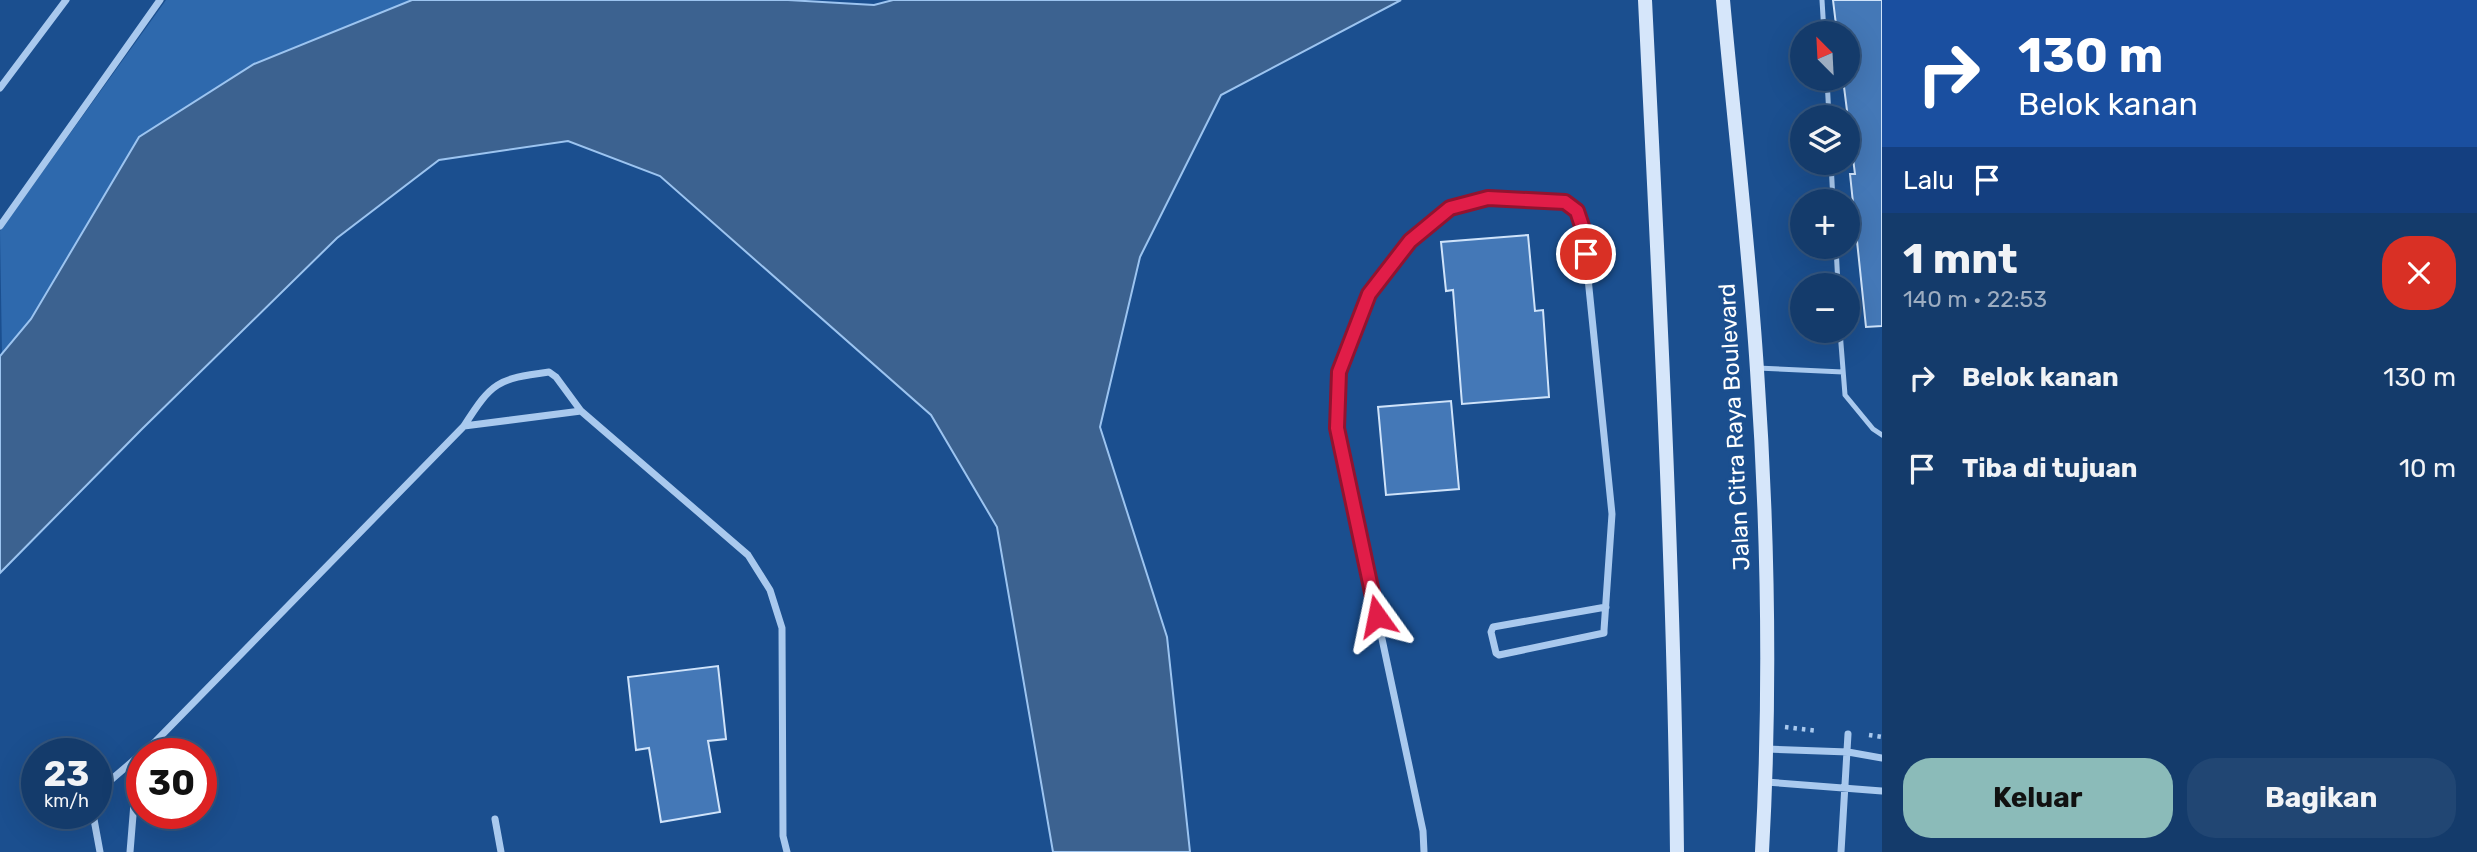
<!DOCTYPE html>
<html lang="id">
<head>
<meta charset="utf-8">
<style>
	body { margin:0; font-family:Rubik,sans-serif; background:#214673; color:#f1f3f6; height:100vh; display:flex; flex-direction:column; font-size:26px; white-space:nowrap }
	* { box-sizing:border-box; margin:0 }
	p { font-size:23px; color:#9dadc1 }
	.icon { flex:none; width:38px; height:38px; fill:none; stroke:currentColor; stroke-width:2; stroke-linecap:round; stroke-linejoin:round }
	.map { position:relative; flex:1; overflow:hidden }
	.panel { display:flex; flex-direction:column; background:#143b6b; width:595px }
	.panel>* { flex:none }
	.top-card { background:#1a4fa0; color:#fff; overflow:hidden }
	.needle { width:46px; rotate:336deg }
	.fabs { position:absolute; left:1790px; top:21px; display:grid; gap:14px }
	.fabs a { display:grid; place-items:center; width:70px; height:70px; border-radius:50%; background:#143b6b; box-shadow:0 7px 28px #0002,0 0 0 2px #33557e; font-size:35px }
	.speed { position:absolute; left:21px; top:738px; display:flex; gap:14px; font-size:35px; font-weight:700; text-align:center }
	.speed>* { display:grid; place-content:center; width:91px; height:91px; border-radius:50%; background:#143b6b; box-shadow:0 7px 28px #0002,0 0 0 2px #33557e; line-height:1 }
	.speed small { font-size:18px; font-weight:400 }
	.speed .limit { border:10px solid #d22; background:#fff; color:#111 }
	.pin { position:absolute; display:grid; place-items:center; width:60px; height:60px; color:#fff; margin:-30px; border:4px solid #fff; border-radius:50%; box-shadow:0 2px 7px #0007 }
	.me { position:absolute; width:77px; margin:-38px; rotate:348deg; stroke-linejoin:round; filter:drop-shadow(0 0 5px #0008) }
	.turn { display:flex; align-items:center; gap:24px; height:147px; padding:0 21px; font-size:32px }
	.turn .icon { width:91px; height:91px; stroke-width:2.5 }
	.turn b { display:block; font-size:49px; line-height:60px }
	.then { display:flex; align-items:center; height:66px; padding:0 21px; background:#0003; gap:14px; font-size:26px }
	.round { display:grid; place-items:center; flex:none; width:74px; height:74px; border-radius:28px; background:#214673 }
	.overview { display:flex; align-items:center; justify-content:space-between; height:119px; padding:0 21px }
	h1 { font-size:42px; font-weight:700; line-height:52px }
	.action { display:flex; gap:14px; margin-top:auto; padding:14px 21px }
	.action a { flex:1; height:80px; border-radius:28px; background:#8bbbb9; color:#111; font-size:28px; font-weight:700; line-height:80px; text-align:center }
	.action a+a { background:#214673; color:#f1f3f6 }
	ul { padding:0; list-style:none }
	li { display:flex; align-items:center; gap:21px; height:91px; padding:0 21px }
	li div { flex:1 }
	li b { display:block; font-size:26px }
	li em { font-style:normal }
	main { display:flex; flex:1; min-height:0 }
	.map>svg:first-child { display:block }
</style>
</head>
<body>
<main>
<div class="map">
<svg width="1882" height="852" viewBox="0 0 1882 852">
	<rect width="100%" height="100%" fill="#1b4f8f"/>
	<path fill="#2e69ad" d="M166 0H412L31 319 2 354 0 231Z"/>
	<path fill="#3c6290" stroke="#9cc4f0" stroke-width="2" d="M412 0H788L874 5 893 0H1401L1221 95 1140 257 1100 427 1167 637 1190 852H1053L997 527 931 415 660 176 568 141 439 160 337 238 142 429 0 573V356L31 319 139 137 254 64Z"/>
	<path fill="#4478b7" stroke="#cfe3fa" stroke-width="2" d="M1833 0H1882V326L1866 327 1850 174H1855L1843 79H1848V33H1837Z
		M1528 235 1535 311 1543 310 1549 397 1462 404 1453 290 1446 291 1441 242Z
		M1451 401 1459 489 1386 495 1378 407Z
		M718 666 726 739 708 741 720 812 661 822 649 748 636 750 628 677Z"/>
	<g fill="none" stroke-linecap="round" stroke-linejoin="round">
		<path stroke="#a9c9ee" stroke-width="4.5" stroke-dasharray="3.5 5" stroke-linecap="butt" d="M1785 727 1818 731
			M1869 735 1882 737"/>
		<path stroke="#a9c9ee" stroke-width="5" d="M1822 0 1824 33
			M1827 79 1829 117
			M1831 163 1833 201
			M1836 247 1838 285
			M1840 331 1845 395 1873 429 1882 435
			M1757 368 1843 372"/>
		<path stroke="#a9c9ee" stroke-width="7" d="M0 88 66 0
			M0 226 160 0
			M581 411 748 555 770 590 782 628 783 836 787 852
			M155 742 464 426C492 382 497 379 549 372L556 377 581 411 464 426
			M1767 749 1848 752 1882 758
			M1766 782 1882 791
			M96 806 105 785 155 742 151 754
			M93 814 100 852
			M495 819 501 852
			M130 852 134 803 142 781
			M1424 852 1423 831 1337 428 1339 372 1369 294 1410 241 1450 208 1488 198 1565 202 1577 211 1583 229 1612 514 1604 630V633L1499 655 1496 653 1491 632 1493 627 1606 607
			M1841 852 1848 734"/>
		<path stroke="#d6e6fa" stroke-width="14" d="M1645 0C1659 284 1674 568 1677 852
			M1723 0C1734 123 1749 246 1757 370 1768 530 1771 691 1762 852"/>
	</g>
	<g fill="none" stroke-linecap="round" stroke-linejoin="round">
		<g stroke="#92132f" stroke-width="18">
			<path id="route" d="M1377 616 1337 428 1339 372 1369 294 1410 241 1450 208 1488 198 1565 202 1577 211 1583 229 1586 254"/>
		</g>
		<use href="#route" stroke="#e11d48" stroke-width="12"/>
	</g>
	<g text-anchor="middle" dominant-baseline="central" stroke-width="7" stroke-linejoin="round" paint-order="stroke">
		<g font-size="23" fill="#fff" stroke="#1b4f8f">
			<text transform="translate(1734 427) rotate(-93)">Jalan Citra Raya Boulevard</text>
		</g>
	</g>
</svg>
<div class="fabs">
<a><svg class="needle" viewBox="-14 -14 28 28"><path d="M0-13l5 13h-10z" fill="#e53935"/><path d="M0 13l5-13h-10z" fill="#9dadc1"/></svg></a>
<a><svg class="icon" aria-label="layers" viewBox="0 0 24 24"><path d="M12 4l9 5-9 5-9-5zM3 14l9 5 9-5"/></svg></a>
<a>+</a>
<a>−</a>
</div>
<div class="speed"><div>23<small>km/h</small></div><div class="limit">30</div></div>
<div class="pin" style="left:1586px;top:254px;background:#d93025"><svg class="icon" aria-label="arrive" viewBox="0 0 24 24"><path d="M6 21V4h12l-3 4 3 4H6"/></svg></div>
<svg class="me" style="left:1377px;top:616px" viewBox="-20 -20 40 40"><path d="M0-17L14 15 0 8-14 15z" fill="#e11d48" stroke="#fff" stroke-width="4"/></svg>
</div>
<section class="panel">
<div class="top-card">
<div class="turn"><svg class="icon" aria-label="right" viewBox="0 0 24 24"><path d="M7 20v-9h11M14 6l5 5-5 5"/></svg><div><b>130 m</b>Belok kanan</div></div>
<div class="then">Lalu<svg class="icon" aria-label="arrive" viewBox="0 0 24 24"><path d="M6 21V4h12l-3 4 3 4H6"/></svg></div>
</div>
<div class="overview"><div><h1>1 mnt</h1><p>140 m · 22:53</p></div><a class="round" style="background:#d93025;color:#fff"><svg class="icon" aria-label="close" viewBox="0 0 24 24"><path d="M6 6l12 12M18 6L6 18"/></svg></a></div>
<ul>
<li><svg class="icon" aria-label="right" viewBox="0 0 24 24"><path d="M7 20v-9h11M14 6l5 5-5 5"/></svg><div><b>Belok kanan</b></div><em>130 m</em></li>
<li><svg class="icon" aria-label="arrive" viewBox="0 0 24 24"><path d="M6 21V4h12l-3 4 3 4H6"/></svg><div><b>Tiba di tujuan</b></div><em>10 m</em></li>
</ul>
<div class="action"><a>Keluar</a><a>Bagikan</a></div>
</section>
</main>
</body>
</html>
